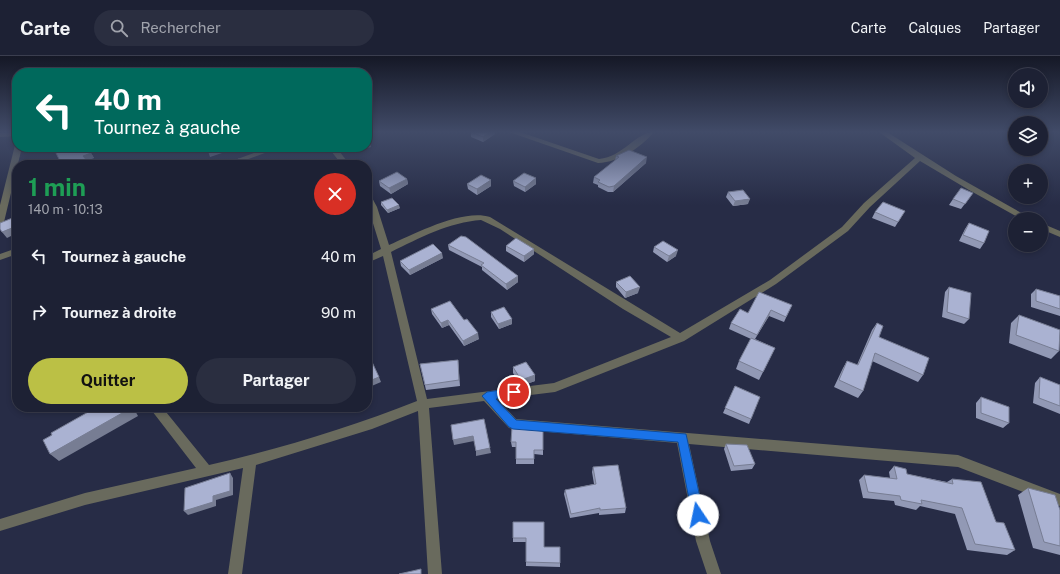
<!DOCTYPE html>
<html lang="fr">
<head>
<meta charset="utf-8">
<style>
	body { margin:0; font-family:"Public Sans",sans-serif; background:#2a2e40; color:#f1f3f6; height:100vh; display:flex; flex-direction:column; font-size:15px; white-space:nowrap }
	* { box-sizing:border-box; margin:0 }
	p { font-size:13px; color:#a0a3ac }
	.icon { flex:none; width:22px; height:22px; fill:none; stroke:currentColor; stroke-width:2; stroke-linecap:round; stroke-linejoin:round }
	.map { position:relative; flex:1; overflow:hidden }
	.drawer { position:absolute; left:12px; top:104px; width:360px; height:252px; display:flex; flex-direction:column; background:#1d2134; border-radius:16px; box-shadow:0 2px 6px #0003,0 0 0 1px #3b3e4f }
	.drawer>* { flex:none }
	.banner { position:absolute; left:12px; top:12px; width:360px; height:84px; border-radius:16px; box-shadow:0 2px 6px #0003,0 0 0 1px #3b3e4f; background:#00695c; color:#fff; overflow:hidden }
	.fabs { position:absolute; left:1008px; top:12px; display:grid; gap:8px }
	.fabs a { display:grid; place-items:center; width:40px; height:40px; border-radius:50%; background:#1d2134; box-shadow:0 2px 6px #0003,0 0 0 1px #3b3e4f; font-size:20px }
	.pin { position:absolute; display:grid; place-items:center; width:34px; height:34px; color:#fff; margin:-17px; border:2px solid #fff; border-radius:50%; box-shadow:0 1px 4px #0007 }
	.me { position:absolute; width:44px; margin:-22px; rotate:349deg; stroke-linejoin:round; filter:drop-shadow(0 0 3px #0008) }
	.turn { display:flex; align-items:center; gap:14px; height:84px; padding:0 16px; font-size:18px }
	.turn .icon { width:52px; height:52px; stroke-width:2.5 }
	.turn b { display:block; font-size:28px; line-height:34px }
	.round { display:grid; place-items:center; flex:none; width:42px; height:42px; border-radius:21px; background:#2a2e40 }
	.head { display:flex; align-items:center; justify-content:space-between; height:68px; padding:0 16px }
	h1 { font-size:24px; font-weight:700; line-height:30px; color:#1e9e55 }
	.action { display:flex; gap:8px; margin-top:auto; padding:8px 16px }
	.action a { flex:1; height:46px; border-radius:24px; background:#bbc045; color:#111; font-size:16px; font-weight:700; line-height:46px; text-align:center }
	.action a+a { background:#2a2e40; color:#f1f3f6 }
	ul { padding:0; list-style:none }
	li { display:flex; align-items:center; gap:12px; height:56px; padding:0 16px }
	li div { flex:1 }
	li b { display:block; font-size:15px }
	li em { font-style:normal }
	header { display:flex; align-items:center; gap:24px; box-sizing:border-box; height:56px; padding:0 20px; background:#1d2134; border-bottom:1px solid #3b3e4f }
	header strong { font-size:19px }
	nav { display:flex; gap:22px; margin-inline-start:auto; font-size:14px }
	.search { width:280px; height:36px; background:#2a2e40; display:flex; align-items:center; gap:10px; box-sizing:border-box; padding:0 14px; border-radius:22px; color:#a0a3ac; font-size:15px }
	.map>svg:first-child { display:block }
</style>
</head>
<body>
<header>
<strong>Carte</strong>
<div class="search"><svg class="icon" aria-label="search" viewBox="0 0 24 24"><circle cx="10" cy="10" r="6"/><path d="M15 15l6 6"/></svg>Rechercher</div>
<nav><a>Carte</a><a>Calques</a><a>Partager</a></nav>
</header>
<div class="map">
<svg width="1060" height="518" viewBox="0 0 1060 518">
	<rect width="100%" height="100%" fill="#272c46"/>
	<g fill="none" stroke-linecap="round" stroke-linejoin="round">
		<path fill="#696a5d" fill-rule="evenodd" d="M17 76V80L0 81V77Z
			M509 76H520L599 103C623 101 636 76 654 76 640 92 620 106 598 107Z
			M879 76H887L956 120 1032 163H1021L969 134 920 105 870 151 848 175 776 228 684 285 555 336 497 343 516 363 958 399 1060 438V450L958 411 689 388 710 485 721 518H707L696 485 677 387 513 373 509 372 484 345 429 352 442 518H428L418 355 372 373 256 409 242 518H228L243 412 85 449 0 475V463L85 437 196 412 149 351H162L209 409C279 393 349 372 417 345L383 200 367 207V200L381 193 367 148V138H370L377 151 389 189C414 178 463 152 490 161L680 277 770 224 842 171 864 147 915 102ZM481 164 500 173 623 253 671 281 554 327 427 343 391 196C419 182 450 166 481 164Z
			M15 89 22 91 4 166 0 169V149Z
			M270 91H281L232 109H221Z
			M328 91H336L350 109H342Z
			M1041 167 1060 175V181L1041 173Z
			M17 192V198L0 204V198Z"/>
	</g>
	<path fill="#9299b5" d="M471 76H495V78L483 86 471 81Z
		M53 91H117L116 92 87 93 91 97 94 102 61 107Z
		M616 100 646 107 613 136H608L598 131V129L593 127 594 121 615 105Z
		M407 123 408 128 391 138 380 130 379 125Z
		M513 125 536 128 525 136 514 130Z
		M467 128 491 130 477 139 468 133Z
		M728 136 748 148 733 150 726 141Z
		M973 137 961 153 949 149 953 143Z
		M381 146 400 152 388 157 381 149Z
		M905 155 895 171 872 162 875 156Z
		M969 167 984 187 980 193 959 185 965 173Z
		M448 189 518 220V226L507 234 482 214V211L449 194Z
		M506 190 534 193V198L524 206 506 195Z
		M654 191 676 200 667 206 653 196Z
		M443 202 410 219 401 210 400 205Z
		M616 226 638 237 625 242 616 231Z
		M949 231 969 263 964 268 942 261 945 236Z
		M1036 233 1060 240V260L1031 251V238Z
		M792 249 784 266 769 260 755 283 775 292 759 324 736 313 739 305 751 283 729 273 731 267 748 257Z
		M431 253 464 264 479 283 464 290 449 269 442 272 432 258Z
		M491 256 512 263V268L499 273 491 261Z
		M1019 259 1059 295 1051 303 1009 287 1011 267Z
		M877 267 879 281 923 319 918 326 872 305 863 335 858 342 834 331 843 312 847 305 857 309 872 274Z
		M458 304 460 330 426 334 420 308Z
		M513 311 535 319V325L521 330 513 317Z
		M1040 321 1060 329V358L1033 347 1035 327Z
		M735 330 751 363 749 368 723 357Z
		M981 341 1009 367 1003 372 976 362V347Z
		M543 372V399L534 398V408H516V391H512L511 386Z
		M726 388 755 408 752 413 731 415 724 393Z
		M894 410 907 418 947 426 952 423 996 466 1015 494 1007 499 967 494 955 458 920 450 916 454 895 449 894 445 863 442 859 424 864 419 890 422 889 416Z
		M593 411 626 452 625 457 599 459V457L570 462 564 438 565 434 594 428 592 416Z
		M1028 432 1060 454V499L1033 492 1018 439Z
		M513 466 560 507V511L526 510V486H513Z"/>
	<path fill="#777d93" d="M489 76H495V78L483 86V81Z
		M370 87 371 91 360 94 359 91H367V88Z
		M142 91H162L148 97 147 95 144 96Z
		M223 91 225 96 210 101 208 95Z
		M91 97 94 102 86 105 83 100Z
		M647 101 646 107 613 136 614 130Z
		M89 107 90 109H82Z
		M536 122V128L525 136V131Z
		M407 123 408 128 391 138 389 132Z
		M491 124V130L477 139V133Z
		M750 143 748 148 733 150 735 145Z
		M399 149 400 152 388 157 387 154Z
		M17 170V177L7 182 2 176Z
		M534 193V198L524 206V200Z
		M678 194 676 200 667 206 669 200Z
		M442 197 443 202 410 219 409 214Z
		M518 220V226L507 234 506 228Z
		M640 231 638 237 625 242 626 236Z
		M771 254 769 260 754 284 757 279Z
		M512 263V268L499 273 498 268Z
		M448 264 449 269 442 272 441 267Z
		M478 277 479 283 464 290 463 285Z
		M535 319V325L521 330V324Z
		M379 321 381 326 367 332V326Z
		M131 351H133L138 360 59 405 50 398Z
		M473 380 474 385 454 389 453 384Z
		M490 392 491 397 476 400V395Z
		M230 417 233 422V439L216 444V450L188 459 184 455 213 440Z"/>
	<path fill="#aab2d2" stroke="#777d93" d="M471 76H489L483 81Z
		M367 81 370 87 367 88Z
		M53 91H85L91 97 83 100 89 107 82 109H51L61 107Z
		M205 91H222L208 95Z
		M629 94 647 101 614 130 609 131 598 126 600 124 594 121 619 101 616 100Z
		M239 103 246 109H224Z
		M397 116 407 123 389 132 379 125Z
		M524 117 536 122 525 131 513 125Z
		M481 119 491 124 477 133 467 128Z
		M961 132 973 137 965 148 953 143Z
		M743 134 750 143 735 145 728 136Z
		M392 142 399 149 387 154 381 146Z
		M883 146 905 155 898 166 875 156Z
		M15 161 17 163V170L2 176 0 173V167Z
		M969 167 989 175 984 187 963 179Z
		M461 180 466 181 518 220 506 228 481 209 484 207 448 189Z
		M516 182 534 193 524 200 506 190Z
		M663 185 678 194 669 200 654 191Z
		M433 188 442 197 409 214 400 205Z
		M630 220 640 231 626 236 616 226Z
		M949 231 971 237 969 263 947 256Z
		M1036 233 1060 240V253L1036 245Z
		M759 236 792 249 786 261 771 254 757 279 731 267 740 253 748 257Z
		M450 245 464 264 467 263 478 277 463 285 448 264 441 267 431 253Z
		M504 251 512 263 498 268 491 256Z
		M1019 259 1060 274 1059 295 1016 279Z
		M877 267 883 270 879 281 929 302 923 319 875 297 863 335 839 324 847 305 858 309Z
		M751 282 775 292 763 316 739 305Z
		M458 304 459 324 425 329 420 308Z
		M372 306 379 321 367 326V308Z
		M526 306 535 319 521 324 513 311Z
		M1040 321 1060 329V350L1039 342Z
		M735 330 760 341 751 363 725 352Z
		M981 341 1009 351V367L981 357Z
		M97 351H131V352L50 398 43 384 52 379 51 377Z
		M484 363 490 392 476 395 473 380 453 384 451 369Z
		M512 371 543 372V394H534V403H516V386H511Z
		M726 388 747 389 755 408 734 410Z
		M618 409 626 452 600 454V452L571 458 565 434 596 428 593 411Z
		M894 410 906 413 907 418 953 428 952 423 981 426 996 466 1004 467 1015 494 975 488 962 452 921 444 922 448 901 444 900 440 868 436 864 419 897 423Z
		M230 417V435L213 440V446L184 455 185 432Z
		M1028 432 1055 439 1060 454V490L1044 486Z
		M513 466H544V491H560V507L526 506V482H513Z
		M421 513V518H399Z"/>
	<linearGradient id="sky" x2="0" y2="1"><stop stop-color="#151826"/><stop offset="0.51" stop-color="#414b68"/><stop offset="1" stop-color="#414b68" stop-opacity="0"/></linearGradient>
	<rect width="1060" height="149" fill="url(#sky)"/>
	<path fill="#1a73e8" stroke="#114b97" d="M514 332 518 333 519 336 518 339 496 343 516 364 686 378 704 459 702 463 698 464 694 463 692 459 678 386 513 373 509 371 482 340 487 336Z"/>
</svg>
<div class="fabs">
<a><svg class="icon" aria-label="sound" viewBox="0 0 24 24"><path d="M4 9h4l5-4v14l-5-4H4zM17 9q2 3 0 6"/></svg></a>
<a><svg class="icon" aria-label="layers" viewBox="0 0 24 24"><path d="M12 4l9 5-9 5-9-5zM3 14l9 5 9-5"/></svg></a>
<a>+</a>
<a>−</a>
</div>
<div class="pin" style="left:514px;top:336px;background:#d93025"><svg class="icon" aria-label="arrive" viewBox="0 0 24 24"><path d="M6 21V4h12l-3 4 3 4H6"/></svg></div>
<svg class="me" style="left:698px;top:459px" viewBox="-20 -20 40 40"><circle r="19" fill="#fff"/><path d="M0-13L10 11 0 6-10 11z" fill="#1a73e8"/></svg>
<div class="banner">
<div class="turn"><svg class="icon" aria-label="left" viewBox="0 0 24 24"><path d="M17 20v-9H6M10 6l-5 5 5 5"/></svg><div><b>40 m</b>Tournez à gauche</div></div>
</div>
<section class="drawer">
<div class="head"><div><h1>1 min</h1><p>140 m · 10:13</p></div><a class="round" style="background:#d93025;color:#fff"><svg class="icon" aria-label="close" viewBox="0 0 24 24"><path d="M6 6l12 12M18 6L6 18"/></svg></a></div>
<ul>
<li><svg class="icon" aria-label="left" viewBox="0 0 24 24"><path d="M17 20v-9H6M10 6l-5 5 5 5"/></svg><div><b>Tournez à gauche</b></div><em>40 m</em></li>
<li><svg class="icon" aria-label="right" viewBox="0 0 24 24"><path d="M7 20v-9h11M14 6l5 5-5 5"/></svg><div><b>Tournez à droite</b></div><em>90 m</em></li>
</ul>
<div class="action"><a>Quitter</a><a>Partager</a></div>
</section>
</div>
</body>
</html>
